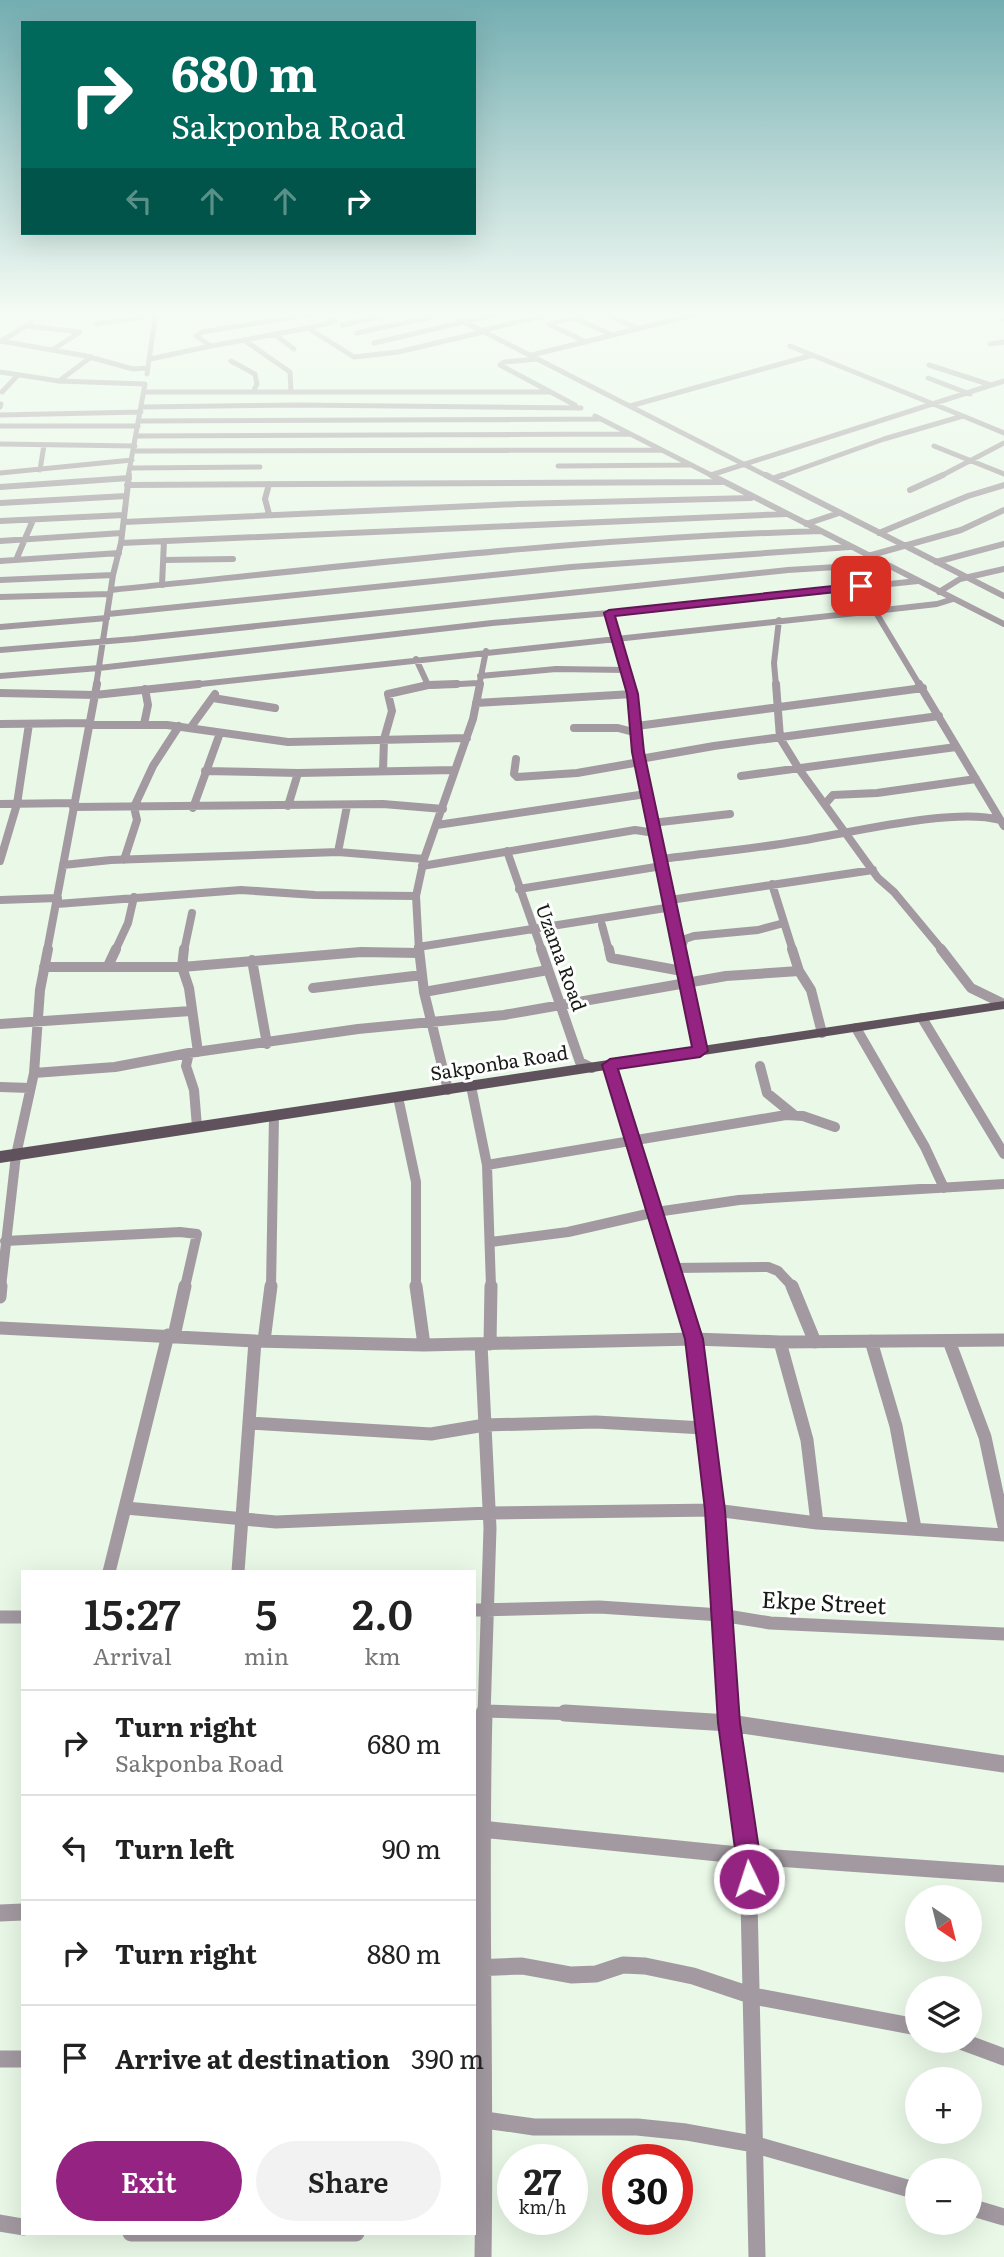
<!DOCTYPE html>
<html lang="en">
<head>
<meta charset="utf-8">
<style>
	body { margin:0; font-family:Literata,serif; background:#f2f2f2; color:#222; height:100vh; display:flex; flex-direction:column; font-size:26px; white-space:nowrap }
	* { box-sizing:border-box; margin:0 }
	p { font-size:23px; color:#767676 }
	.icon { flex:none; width:38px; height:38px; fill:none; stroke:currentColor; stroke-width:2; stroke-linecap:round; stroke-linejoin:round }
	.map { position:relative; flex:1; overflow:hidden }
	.sheet { position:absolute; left:21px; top:1570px; width:455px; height:665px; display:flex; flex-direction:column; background:#fff; border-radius:0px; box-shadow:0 7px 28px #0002 }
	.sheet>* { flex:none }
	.hud { position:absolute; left:21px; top:21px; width:455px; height:214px; border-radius:0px; box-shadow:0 7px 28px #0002; background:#00695c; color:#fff; overflow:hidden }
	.needle { width:46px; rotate:145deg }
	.buttons { position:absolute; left:905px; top:1885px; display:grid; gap:14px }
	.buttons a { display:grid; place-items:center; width:77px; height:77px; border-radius:50%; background:#fff; box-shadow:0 7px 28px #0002; font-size:35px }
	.speed { position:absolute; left:497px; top:2144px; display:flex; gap:14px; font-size:35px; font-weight:700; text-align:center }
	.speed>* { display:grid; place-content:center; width:91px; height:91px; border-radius:50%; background:#fff; box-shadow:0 7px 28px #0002; line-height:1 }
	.speed small { font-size:18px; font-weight:400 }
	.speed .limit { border:10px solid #d22; background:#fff; color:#111 }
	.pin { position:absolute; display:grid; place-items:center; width:60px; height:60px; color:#fff; margin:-30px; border-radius:14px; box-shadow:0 4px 10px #0006 }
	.me { position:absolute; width:77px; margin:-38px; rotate:356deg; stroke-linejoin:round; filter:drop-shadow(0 0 5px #0008) }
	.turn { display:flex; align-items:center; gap:24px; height:147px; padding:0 35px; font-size:32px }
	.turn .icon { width:91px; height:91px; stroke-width:2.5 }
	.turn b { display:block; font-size:49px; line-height:60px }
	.lanes { display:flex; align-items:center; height:66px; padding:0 35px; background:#0003; justify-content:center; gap:35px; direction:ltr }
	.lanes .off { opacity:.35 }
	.eta { display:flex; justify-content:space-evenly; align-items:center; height:119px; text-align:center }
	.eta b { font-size:42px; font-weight:600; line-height:49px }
	.button { display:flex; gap:14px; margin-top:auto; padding:14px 35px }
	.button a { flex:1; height:80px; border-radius:42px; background:#952382; color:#fff; font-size:28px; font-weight:600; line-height:80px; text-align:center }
	.button a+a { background:#f2f2f2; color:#222 }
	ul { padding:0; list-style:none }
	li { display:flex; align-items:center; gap:21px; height:105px; padding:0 35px; border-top:2px solid #e0e0e0 }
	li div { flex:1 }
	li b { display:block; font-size:26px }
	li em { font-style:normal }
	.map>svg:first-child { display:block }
</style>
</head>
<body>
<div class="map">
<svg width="1004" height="2257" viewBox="0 0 1004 2257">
	<rect width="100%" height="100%" fill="#e9f8e7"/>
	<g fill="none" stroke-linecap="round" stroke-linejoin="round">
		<path stroke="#a29aa0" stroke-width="5" d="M344 311 324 315 336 321 308 328 354 357 398 352 483 332
			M443 311 769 477
			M0 312 65 314
			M575 318 612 335
			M1001 320 1004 319
			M96 324 169 313 183 315
			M342 325 404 311
			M28 326 80 332 52 350
			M480 331 563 311
			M357 333 449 313
			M274 334 294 349
			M244 340 211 346 196 336 202 332 314 314 324 315
			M1 341 86 356 133 369 148 368
			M1 341 31 323
			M586 342 549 324 600 311 639 329
			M374 343 511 311
			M990 344 1004 342
			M532 355 709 311
			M150 359 211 346
			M537 359 504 362 500 365 575 405
			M231 361 255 374 257 384 253 392
			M929 365 991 385
			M0 372 59 381 145 384 128 477
			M147 374 156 311
			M928 378 970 394
			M59 381 91 357
			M2 392 17 376
			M144 392H551
			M291 392 290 372 244 340 308 328
			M630 406 813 355
			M0 407 1 404
			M141 407 298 405 581 408
			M0 415 141 412
			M595 416 711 475
			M963 416 1004 433
			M139 421 600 419
			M0 426H138
			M137 436 630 434
			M0 444 135 446
			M934 446 1004 474
			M133 451 662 450
			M558 466 689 465
			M131 468 260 467
			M40 470 44 445
			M0 473 132 460
			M714 477 711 475 1004 381
			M778 477 884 439 963 416 790 346
			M939 477 1004 443"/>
		<path stroke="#a29aa0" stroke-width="6" d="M711 475 1004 624
			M766 475 1004 596
			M775 478 783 475
			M269 484 265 499 269 514
			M127 485 722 482
			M0 487 129 478
			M910 490 943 475
			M0 503 126 496
			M0 521 124 515
			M124 522 517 504 751 498
			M806 524 839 513
			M879 533 968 496 1004 485
			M0 541 122 533
			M121 543 786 514
			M868 556 961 530 1004 510
			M16 560 33 520
			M164 560 233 559
			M0 561 119 553
			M936 562 1004 544
			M0 580 113 575
			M162 585 164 541
			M111 590C347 566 583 538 821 531
			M939 592 960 579 1004 569
			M0 597 110 594
			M875 611 920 686
			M609 613 918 581
			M108 614 571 567 850 547
			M0 627 107 618
			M616 639 630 686
			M0 650 134 639 788 570 885 564
			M416 659 428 685
			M0 676 99 668 492 623 609 613 615 639
			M480 676 556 669 626 670
			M96 686 113 575 121 543 129 475
			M182 686 875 611 937 604 953 599
			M425 686 478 683
			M479 686 486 651
			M776 686 774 663 779 620"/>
		<path stroke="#a29aa0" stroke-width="8" d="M630 684 638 752 679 951
			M776 684 780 738 799 769 878 878 894 892 943 951
			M919 684 1004 826
			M0 693 95 695 199 684
			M213 698 275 708
			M476 703 633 694
			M0 724 89 723
			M144 724 148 705 145 689
			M88 725H167L288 742 467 738
			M637 726 923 688
			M191 727 215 694
			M574 728H618L637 733
			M516 759 514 774 517 777 577 773 640 762
			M640 759 714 746 939 716
			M205 771 298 773 455 770
			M383 771 384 739 392 711 388 694 428 685 457 684
			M741 776 956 747
			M0 804 74 803
			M825 804 833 795 877 793 976 779
			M288 806 298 773
			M73 807 383 804 443 809
			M193 808 220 733
			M652 823 730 814
			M437 825 646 794
			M507 851 542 951
			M338 852 347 806
			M661 859C707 853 753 849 799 841 850 833 954 807 1000 820
			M124 860 137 820 134 807 153 766 179 726
			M0 861 17 804 29 724
			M63 865 111 860 338 852 424 859
			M422 866 635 830 655 833
			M772 884 793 951
			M519 889 662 866
			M0 900 58 898
			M670 900 873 870
			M57 904 241 890 315 895 416 896
			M602 925 609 951
			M418 947 672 907
			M47 951 97 684
			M115 951 128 923 134 897
			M184 951 192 913
			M419 951 416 896 424 859 473 719 480 684
			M680 951 685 939 694 936 758 930 784 923"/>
		<path stroke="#a29aa0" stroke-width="10" d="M184 949 182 967 189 988 198 1052
			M419 949 424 992 448 1090
			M541 949 580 1062 592 1068
			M609 949 611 958 682 971
			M679 949 700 1051
			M792 949 799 971
			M941 949 971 988 1004 1004
			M679 952 680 949
			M252 960 267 1044
			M108 966 116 949
			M44 967H182L361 952 419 953
			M313 988 422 975
			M424 992 548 970
			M922 1018 1004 1154
			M0 1024 191 1011
			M856 1028 925 1147 944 1188
			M189 1053 186 1066 194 1090 197 1127
			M610 1065 678 1287
			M760 1066 767 1093 794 1115
			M34 1073 115 1067 189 1053 358 1029 504 1015 726 976 799 971 811 990 822 1033
			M471 1086 487 1165 491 1287
			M0 1087 30 1088
			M398 1097 416 1182V1287
			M487 1165 786 1115 803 1116 835 1127
			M5 1241 180 1232 197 1234 185 1287
			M491 1242 568 1232 656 1212 739 1200 1004 1184
			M673 1268 768 1267 778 1271 793 1287
			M1 1287 16 1155 34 1073 40 990 48 949
			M271 1287 274 1116"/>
		<path stroke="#a29aa0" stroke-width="13" d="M416 1286 424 1345
			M678 1286 694 1339 715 1510 728 1715
			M792 1286 815 1342
			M0 1297 1 1286
			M0 1328 255 1341 424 1345 694 1339 780 1342 1004 1340
			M174 1336 185 1286
			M264 1341 271 1286
			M871 1341 896 1426 915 1528
			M949 1341 985 1437 1004 1526
			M780 1342 807 1440 817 1523
			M481 1344 490 1528 484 1715
			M490 1344 491 1286
			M250 1423 431 1434 485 1425 596 1422 704 1428
			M126 1508 276 1522 489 1513 715 1510 817 1523 1004 1535
			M109 1572 168 1335
			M238 1572 255 1341
			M474 1610 599 1607 721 1615 770 1623 1004 1634
			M0 1617H23
			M485 1711 608 1715"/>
		<path stroke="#a29aa0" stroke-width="17" d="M565 1713 729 1723 1004 1764
			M728 1713 748 1856 757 2257
			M481 1829 748 1856 1004 1874
			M0 1913 23 1912
			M474 1968 522 1966 571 1975 596 1974 623 1965 645 1966 693 1976 753 1996 917 2027
			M958 2040 1004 2057
			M0 2059H23
			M485 2120 534 2127H637L686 2132 753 2144 917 2191
			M970 2207 1004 2217
			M0 2223 23 2227
			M131 2233H356
			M483 2257C486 2076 479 1894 484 1713"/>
		<path fill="#60525c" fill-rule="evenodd" d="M1004 1001V1009L0 1163V1151Z"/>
	</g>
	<linearGradient id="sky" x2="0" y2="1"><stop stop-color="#74aeb2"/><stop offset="0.5" stop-color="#f5fcf4"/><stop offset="1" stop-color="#f5fcf4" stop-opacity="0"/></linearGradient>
	<rect width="1004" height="627" fill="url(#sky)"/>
	<path fill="#952382" stroke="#611754" stroke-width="2" d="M861 583 866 586 864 589 615 616 638 694 644 752 708 1051 700 1057 618 1069 703 1339 725 1510 740 1723 760 1856 761 1879 757 1888 749 1891 740 1888 737 1879 736 1856 718 1723 705 1510 685 1339 602 1065 610 1059 692 1047 632 752 627 694 604 613 609 610Z"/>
	<g text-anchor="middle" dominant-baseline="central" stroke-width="6" stroke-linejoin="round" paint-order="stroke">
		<g font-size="19" fill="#161b15" stroke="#fff">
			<text transform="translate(562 957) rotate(70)">Uzama Road</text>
			<text transform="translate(499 1062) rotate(-9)">Sakponba Road</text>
		</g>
		<g font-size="23" fill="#161b15" stroke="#fff">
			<text transform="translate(824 1601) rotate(3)">Ekpe Street</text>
		</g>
	</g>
</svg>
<div class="buttons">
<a><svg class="needle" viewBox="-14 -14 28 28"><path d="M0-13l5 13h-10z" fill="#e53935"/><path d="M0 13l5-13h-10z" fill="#767676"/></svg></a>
<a><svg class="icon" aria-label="layers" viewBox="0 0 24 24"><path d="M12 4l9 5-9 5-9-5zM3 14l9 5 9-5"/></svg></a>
<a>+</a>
<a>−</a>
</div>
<div class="speed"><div>27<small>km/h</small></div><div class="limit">30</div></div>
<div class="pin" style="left:861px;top:586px;background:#d93025"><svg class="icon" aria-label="arrive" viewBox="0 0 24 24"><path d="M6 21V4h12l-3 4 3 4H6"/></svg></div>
<svg class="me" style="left:749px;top:1879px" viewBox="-20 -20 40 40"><circle r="17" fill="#952382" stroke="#fff" stroke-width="3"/><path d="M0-11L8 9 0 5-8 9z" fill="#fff"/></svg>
<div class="hud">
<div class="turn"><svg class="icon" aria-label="right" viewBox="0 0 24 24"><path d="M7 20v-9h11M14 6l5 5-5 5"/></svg><div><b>680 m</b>Sakponba Road</div></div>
<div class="lanes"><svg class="icon off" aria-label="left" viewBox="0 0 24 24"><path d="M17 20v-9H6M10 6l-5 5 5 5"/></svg><svg class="icon off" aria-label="ahead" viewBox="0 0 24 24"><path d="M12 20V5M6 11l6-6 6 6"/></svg><svg class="icon off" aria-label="ahead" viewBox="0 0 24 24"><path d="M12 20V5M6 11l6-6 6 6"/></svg><svg class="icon" aria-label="right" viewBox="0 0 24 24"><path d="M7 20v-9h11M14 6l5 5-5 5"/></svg></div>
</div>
<section class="sheet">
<div class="eta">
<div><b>15:27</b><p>Arrival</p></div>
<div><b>5</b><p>min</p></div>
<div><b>2.0</b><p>km</p></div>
</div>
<ul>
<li><svg class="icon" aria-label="right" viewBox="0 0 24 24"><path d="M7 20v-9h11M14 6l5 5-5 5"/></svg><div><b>Turn right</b><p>Sakponba Road</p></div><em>680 m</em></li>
<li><svg class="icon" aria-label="left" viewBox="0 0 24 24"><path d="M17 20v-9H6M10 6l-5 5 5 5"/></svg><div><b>Turn left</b></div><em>90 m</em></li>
<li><svg class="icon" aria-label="right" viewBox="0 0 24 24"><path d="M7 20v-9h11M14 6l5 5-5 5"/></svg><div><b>Turn right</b></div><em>880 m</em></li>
<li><svg class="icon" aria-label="arrive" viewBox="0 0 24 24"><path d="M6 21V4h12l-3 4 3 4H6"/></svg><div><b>Arrive at destination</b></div><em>390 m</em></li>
</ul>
<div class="button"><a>Exit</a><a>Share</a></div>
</section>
</div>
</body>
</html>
